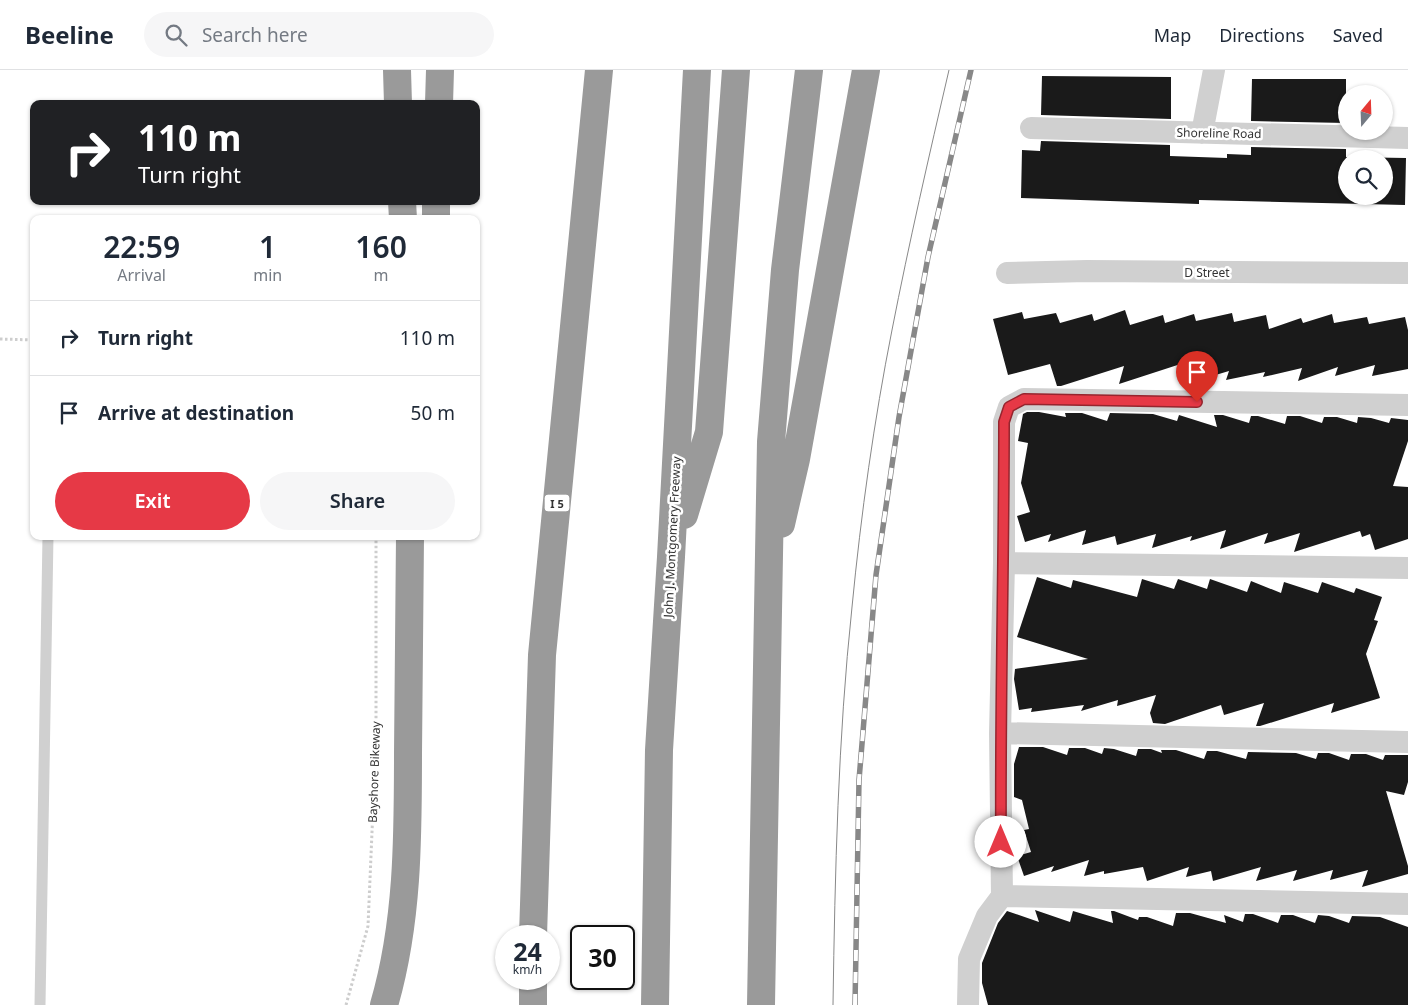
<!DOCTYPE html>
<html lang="en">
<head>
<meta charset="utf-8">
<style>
	body { margin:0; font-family:"Noto Sans",sans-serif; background:#f6f6f7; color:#1f2937; height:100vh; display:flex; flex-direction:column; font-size:19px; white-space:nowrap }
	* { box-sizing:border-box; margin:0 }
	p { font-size:16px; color:#747a83 }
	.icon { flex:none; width:28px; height:28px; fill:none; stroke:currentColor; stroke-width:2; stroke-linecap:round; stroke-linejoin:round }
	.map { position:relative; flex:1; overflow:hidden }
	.drawer { position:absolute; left:30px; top:145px; width:450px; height:325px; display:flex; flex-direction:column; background:#fff; border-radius:10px; box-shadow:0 1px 4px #0004 }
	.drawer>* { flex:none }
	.banner { position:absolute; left:30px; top:30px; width:450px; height:105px; border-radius:10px; box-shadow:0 1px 4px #0004; background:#202124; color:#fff; overflow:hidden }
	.needle { width:32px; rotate:19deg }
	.buttons { position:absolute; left:1338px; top:15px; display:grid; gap:10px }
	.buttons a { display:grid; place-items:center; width:55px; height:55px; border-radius:50%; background:#fff; box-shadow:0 1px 4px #0004; font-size:25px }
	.speed { position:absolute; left:495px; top:855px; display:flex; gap:10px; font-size:25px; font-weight:700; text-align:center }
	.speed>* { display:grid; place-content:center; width:65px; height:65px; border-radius:50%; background:#fff; box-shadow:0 1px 4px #0004; line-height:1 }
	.speed small { font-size:12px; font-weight:400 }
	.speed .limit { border:2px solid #111; border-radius:8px; background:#fff; color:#111 }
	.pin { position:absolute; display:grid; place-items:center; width:42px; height:42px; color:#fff; margin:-51px -21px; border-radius:50% 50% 50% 0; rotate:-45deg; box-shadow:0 0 5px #0007 }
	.pin .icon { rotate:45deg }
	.me { position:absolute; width:55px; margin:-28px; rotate:0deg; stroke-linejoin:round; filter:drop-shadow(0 0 4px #0008) }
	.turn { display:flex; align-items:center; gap:18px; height:105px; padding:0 25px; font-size:22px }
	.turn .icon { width:65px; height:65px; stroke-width:2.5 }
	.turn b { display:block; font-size:35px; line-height:42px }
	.eta { display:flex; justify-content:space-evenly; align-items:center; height:85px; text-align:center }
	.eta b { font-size:30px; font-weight:600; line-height:35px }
	.cta { display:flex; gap:10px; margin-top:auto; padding:10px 25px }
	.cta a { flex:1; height:58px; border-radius:30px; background:#e63946; color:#fff; font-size:20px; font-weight:600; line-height:58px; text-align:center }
	.cta a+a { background:#f6f6f7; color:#1f2937 }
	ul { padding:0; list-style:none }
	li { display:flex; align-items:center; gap:15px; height:75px; padding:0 25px; border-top:1px solid #e0e1e3 }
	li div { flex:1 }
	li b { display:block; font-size:19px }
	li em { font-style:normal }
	header { display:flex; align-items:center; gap:30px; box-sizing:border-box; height:70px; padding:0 25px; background:#fff; border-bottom:1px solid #e0e1e3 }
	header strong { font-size:24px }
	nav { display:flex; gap:28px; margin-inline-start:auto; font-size:18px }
	.search { width:350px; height:45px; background:#f6f6f7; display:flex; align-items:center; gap:12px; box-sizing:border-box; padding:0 18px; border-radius:28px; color:#747a83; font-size:19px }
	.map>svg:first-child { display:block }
</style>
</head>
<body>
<header>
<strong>Beeline</strong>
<div class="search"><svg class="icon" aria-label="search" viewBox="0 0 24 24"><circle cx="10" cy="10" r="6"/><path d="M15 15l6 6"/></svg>Search here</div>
<nav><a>Map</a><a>Directions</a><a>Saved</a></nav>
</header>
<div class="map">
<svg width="1408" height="935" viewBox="0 0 1408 935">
	<rect width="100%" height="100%" fill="#fff"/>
	<path fill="#1a1a1a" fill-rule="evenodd" d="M1042 6 1171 7V49L1041 45Z
		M1252 9H1346V53L1251 51Z
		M1041 71 1170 75V86L1227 88V84L1251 85V77L1346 79V87L1406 88 1405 135 1199 130V134L1021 128 1022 80 1040 81ZM1346 89H1384V126H1346Z
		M1125 240 1130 255 1163 245 1165 253 1194 244 1196 251 1232 243 1234 252 1266 245 1269 259 1301 248 1303 253 1332 244 1334 253 1367 247 1369 254 1405 247 1408 260V299L1372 306 1375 295 1335 306 1338 297 1298 311 1302 298 1263 307 1265 302 1226 310 1229 301 1202 309 1196 289 1119 314 1124 296 1061 316H1057L1050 294 1008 305 993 249 1022 242 1024 249 1056 243 1060 253 1092 244 1094 251Z
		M1027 342H1039L1066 347 1065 343H1082L1107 351 1110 343 1153 344 1177 351 1179 345 1217 357 1214 345H1223L1249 353 1251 346H1258L1285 354 1287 346H1300L1322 353 1324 347H1337L1357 353 1358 347 1371 348 1389 353 1391 348 1408 350V371L1393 416 1408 417V469L1375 480 1370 464 1362 467 1360 461 1294 482 1300 463 1264 474 1268 463 1220 479 1226 460 1190 471 1192 466 1152 478 1156 464 1117 475 1115 466 1082 475 1086 460 1048 472 1051 464 1025 472 1017 446 1030 442 1021 413 1028 373 1018 371 1023 344Z
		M1037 507 1071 518 1073 510 1137 527 1142 509 1174 519 1178 509 1207 519 1210 509 1247 522 1251 511 1281 523 1284 512 1318 523 1322 512 1354 523 1356 518 1382 527 1374 550 1378 551 1366 584 1380 628 1331 643 1334 633 1260 656H1256L1264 633 1224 645 1221 635 1165 654 1153 653 1150 643 1156 625 1117 636 1118 630 1081 641 1084 635 1031 642 1032 638 1019 640 1014 609 1015 599 1088 589 1017 567Z
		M1019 677H1043L1067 685 1069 678H1085L1102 684 1104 678 1114 679 1136 686 1138 679H1151L1162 683 1161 680H1176L1204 689 1207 681H1217L1246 689 1248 682 1296 683 1316 689 1318 683H1329L1349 690 1351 684H1366L1383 690 1385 685H1408V712L1404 725 1386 721 1408 796V804L1362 817 1368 800 1330 810 1333 800 1293 811 1297 800 1256 811 1261 797 1213 811 1211 801 1186 807 1189 797 1147 811 1143 797 1104 804V801L1084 806 1089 790 1051 802 1054 796 1024 806 1017 786 1031 782 1024 760 1029 759 1022 730 1014 727V694Z
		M1035 840 1070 852 1073 841 1113 853 1111 841H1114L1138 850 1139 847H1147L1173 856 1176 843H1190L1226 853 1224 845 1243 852 1245 844H1253L1278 853 1281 845H1293L1315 853 1318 845 1329 846 1349 853 1352 846 1380 847 1408 857V935H988L982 913V893L998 853 1007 841 1039 852Z"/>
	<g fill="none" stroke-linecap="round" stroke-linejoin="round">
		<path stroke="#cdcdcd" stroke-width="3" stroke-dasharray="2.5 2.5" stroke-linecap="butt" d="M0 269 34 270
			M346 935 368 856 376 668V466"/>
		<path stroke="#d0d0d0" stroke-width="11" d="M40 935 48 466"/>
		<path stroke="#d0d0d0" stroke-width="22" d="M1031 58 1408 68
			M1202 63 1214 0
			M1007 203 1087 201 1408 203
			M1004 493 1408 498
			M1000 663 1408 672
			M1002 826 1408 834
			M968 935 969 889 987 846 1002 826 1000 663 1004 493V352L1009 337 1024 329 1408 335"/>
		<path stroke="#9a9a9a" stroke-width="28" d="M397 0 398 34
			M439 34 440 0
			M402 131 403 149
			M436 149V131
			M684 445 709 362 736 0
			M781 454 796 389 866 0
			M533 866 542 585 599 0
			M533 909V935
			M384 935C408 853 408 767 408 683 409 611 409 538 410 466
			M655 935 659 680 671 487 697 0
			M761 935 771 372 785 200 809 0"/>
		<path stroke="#888" stroke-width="1" d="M833 935C835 802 838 669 852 537 861 444 874 351 892 260 909 173 929 86 949 0"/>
		<g stroke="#888" stroke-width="5.5">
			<path id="rail" d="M855 935 859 710 876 505 899 347 928 187 971 0"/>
		</g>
		<use href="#rail" stroke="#fff" stroke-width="4" stroke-dasharray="11" stroke-linecap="butt"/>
	</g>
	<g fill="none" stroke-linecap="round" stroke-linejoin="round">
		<g stroke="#96252e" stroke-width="12">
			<path id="route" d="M1001 772C1000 632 1004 492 1004 352L1009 337 1024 329 1197 332"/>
		</g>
		<use href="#route" stroke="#e63946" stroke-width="9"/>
	</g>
	<g text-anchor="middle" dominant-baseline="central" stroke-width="5" stroke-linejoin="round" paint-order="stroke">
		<rect fill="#fff" stroke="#707070" stroke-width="1" x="544.5" y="424.5" width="25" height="17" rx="4"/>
		<g font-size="11" font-weight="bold" fill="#333">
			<text x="557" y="433">I 5</text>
		</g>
		<g font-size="12" fill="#333" stroke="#fff">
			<text transform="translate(1219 63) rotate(1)">Shoreline Road</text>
			<text x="1207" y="202">D Street</text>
			<text transform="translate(672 467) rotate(-87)">John J. Montgomery Freeway</text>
			<text transform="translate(374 702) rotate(-88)">Bayshore Bikeway</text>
		</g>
	</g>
</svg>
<div class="buttons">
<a><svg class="needle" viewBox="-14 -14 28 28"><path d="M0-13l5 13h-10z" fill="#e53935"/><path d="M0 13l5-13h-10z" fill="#747a83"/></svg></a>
<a><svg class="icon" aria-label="search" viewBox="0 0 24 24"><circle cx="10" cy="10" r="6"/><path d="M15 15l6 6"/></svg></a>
</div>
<div class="speed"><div>24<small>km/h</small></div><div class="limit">30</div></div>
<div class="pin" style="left:1197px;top:332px;background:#d93025"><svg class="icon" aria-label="arrive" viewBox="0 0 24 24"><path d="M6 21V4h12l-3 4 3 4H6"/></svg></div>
<svg class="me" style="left:1001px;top:772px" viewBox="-20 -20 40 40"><circle r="19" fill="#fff"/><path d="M0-13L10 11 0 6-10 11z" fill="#e63946"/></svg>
<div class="banner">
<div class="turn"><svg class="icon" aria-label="right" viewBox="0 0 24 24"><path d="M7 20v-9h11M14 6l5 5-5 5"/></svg><div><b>110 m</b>Turn right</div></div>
</div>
<section class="drawer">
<div class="eta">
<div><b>22:59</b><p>Arrival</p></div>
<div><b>1</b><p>min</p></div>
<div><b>160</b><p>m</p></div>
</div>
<ul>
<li><svg class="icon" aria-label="right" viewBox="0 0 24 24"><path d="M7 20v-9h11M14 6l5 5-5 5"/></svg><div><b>Turn right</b></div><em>110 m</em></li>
<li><svg class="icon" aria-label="arrive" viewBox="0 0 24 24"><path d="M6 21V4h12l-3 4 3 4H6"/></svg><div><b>Arrive at destination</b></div><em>50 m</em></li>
</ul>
<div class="cta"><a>Exit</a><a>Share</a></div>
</section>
</div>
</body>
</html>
